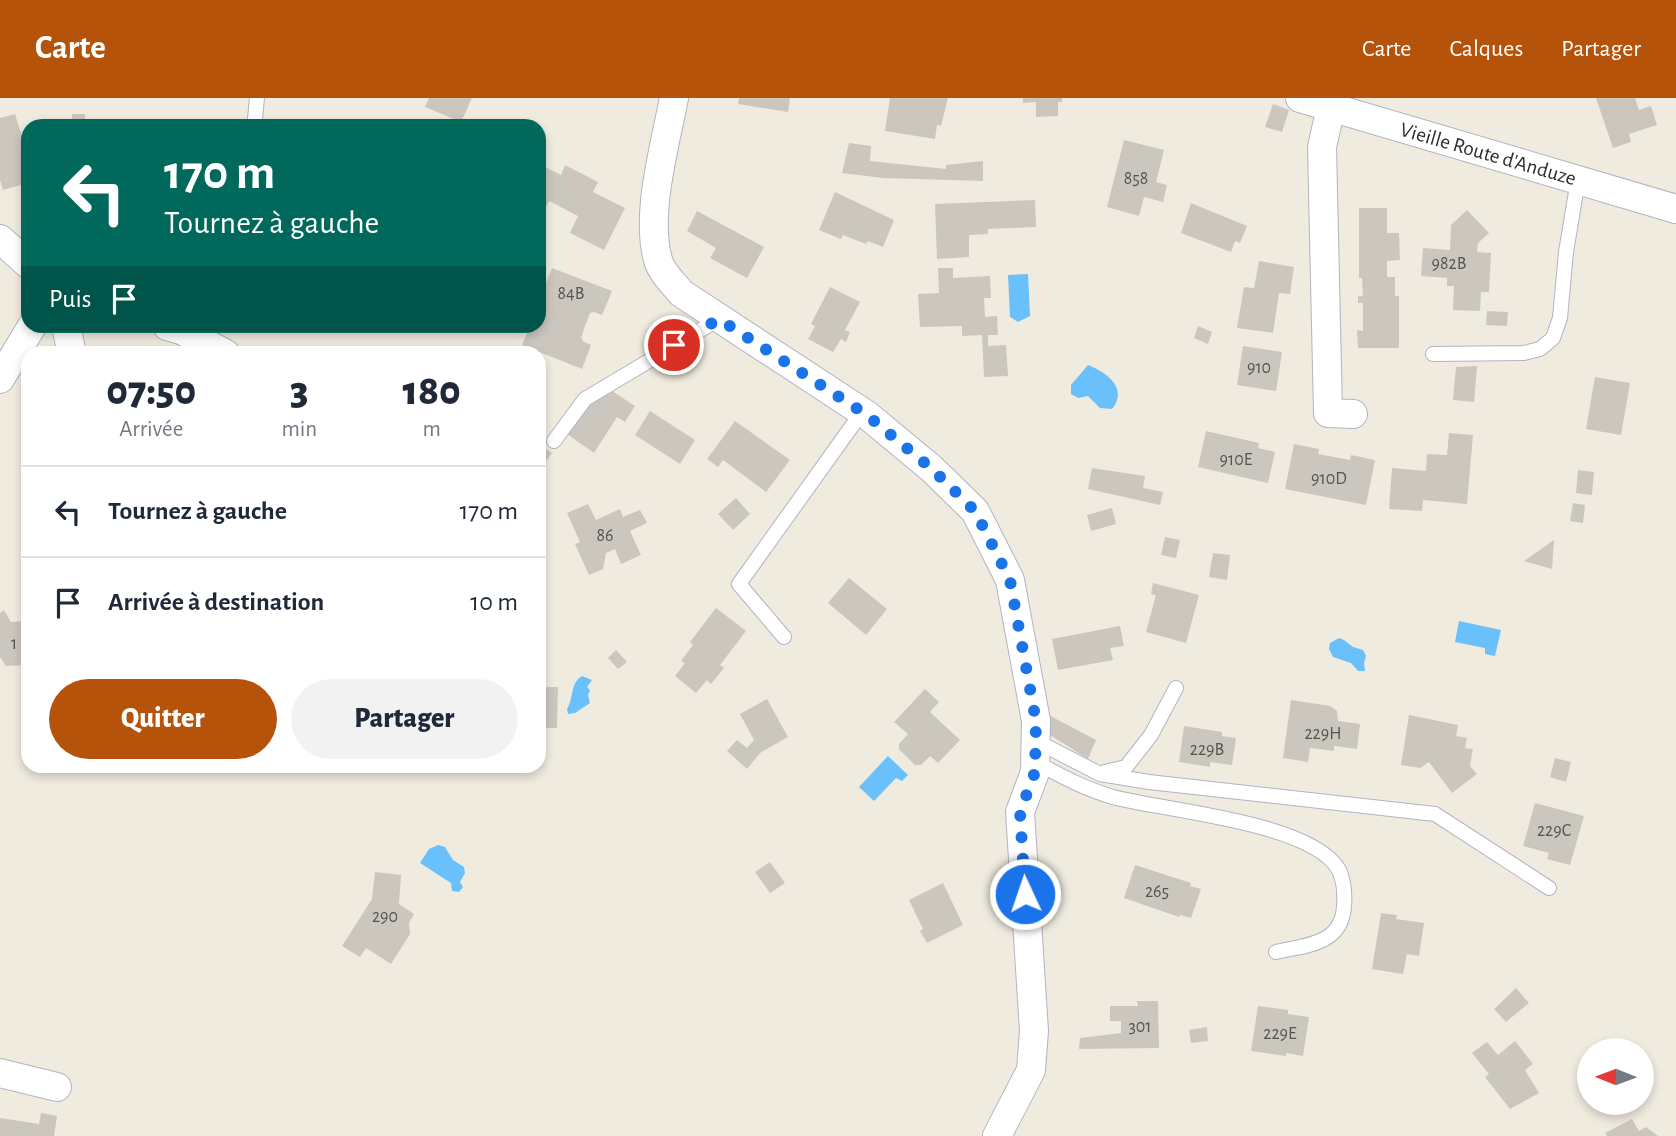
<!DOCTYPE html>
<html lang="fr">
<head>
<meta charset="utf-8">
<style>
	body { margin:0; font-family:"Alegreya Sans",sans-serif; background:#f2f2f3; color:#1f2937; height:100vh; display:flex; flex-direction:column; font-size:26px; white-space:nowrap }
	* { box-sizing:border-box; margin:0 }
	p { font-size:23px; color:#747a83 }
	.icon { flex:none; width:38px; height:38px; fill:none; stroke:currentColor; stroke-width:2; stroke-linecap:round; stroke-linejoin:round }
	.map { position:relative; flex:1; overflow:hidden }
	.panel { position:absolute; left:21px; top:248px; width:525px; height:427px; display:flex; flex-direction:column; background:#fff; border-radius:21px; box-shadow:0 4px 10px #0003 }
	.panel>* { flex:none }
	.hud { position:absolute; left:21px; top:21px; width:525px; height:214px; border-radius:21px; box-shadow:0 4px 10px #0003; background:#00695c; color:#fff; overflow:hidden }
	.needle { width:46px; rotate:271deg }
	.controls { position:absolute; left:1577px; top:940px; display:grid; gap:14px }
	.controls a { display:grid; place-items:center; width:77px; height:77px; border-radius:50%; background:#fff; box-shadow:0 4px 10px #0003; font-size:35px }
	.pin { position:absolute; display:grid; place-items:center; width:60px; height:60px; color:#fff; margin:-30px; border:4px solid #fff; border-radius:50%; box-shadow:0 2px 7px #0007 }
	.me { position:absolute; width:77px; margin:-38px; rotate:357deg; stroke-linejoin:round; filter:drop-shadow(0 0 5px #0008) }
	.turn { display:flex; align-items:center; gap:24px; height:147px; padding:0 28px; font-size:32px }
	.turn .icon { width:91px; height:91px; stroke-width:2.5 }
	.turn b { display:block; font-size:49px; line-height:60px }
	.then { display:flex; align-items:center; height:66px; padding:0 28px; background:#0003; gap:14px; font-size:26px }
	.eta { display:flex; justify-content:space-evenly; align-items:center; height:119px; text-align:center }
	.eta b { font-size:42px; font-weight:800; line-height:49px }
	.primary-button { display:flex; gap:14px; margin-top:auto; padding:14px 28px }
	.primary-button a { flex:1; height:80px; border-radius:42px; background:#b45309; color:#fff; font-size:28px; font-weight:800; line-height:80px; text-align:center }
	.primary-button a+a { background:#f2f2f3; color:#1f2937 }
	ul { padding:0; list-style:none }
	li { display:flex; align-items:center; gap:21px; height:91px; padding:0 28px; border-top:2px solid #e0e1e3 }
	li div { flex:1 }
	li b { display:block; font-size:26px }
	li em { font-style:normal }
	header { display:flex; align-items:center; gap:42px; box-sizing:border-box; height:98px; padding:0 35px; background:#b45309; color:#fff }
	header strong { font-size:33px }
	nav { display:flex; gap:38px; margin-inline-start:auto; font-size:24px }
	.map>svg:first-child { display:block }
</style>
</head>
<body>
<header>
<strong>Carte</strong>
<nav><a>Carte</a><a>Calques</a><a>Partager</a></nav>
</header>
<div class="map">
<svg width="1676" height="1038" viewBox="0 0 1676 1038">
	<rect width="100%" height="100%" fill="#f0ebdf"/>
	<path fill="#69c0fa" d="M1028 176 1030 218 1018 224 1010 219 1008 177Z
		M1088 267C1106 274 1129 290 1112 311L1100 310 1088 298 1078 300 1071 296V287Z
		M1459 523 1501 532 1495 558 1485 556V550L1455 544Z
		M1339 540 1344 542 1353 549 1363 552 1366 558 1364 565 1365 573H1358L1351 565 1333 559 1329 551 1330 545Z
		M582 578 592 582 587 589 590 592 588 597 590 605 575 615 568 616 567 611C574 600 570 585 582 578Z
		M888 658 908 677 902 683 896 680 874 703 859 689Z
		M438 747 445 749 453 762 464 769 465 775 460 784 463 789 459 794 452 793 451 785 420 765 429 751Z"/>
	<path fill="#cbc7be" d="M429 0H472L461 24 425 9Z
		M739 0H790L788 14 738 6Z
		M890 0H948L941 28 937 27 935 41 885 33Z
		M1023 0H1062V4H1058V18L1036 19V4L1023 5Z
		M1596 0H1635L1639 12 1651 8 1657 27 1629 36 1631 44 1613 50Z
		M1273 6 1289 12 1282 34 1265 29Z
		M15 16 28 58V85L3 92 0 82V20Z
		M72 16H85V28H72Z
		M1124 42 1164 52 1156 84 1167 87 1163 104 1144 99 1139 118 1107 109Z
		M849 45 871 48 870 63 946 71V67L983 63V83L883 80 842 75Z
		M539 66 561 77 565 67 598 84 593 94 625 110 604 152 570 135 578 118 549 103 539 124Z
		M835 94 894 122 883 149 868 143 866 146 843 137 841 141 819 132Z
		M1035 102 1036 129 988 131V136L969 137V159L937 161 935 106Z
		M1191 105 1247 128 1240 145 1235 143 1231 154 1181 135Z
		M1359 110H1387V135H1399L1400 162 1387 163V179H1395V198H1399V250H1358L1357 232 1363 233V205H1358V198H1363L1362 180H1359Z
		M1467 112 1489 135 1478 145 1477 154 1491 155 1489 194H1481L1480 213 1453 212 1454 188H1447V180L1421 178 1423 150 1450 152 1451 127Z
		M697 113 764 149 747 180 710 160 716 150 687 133Z
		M1259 163 1294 169 1290 196 1279 195 1273 235 1237 230 1244 189 1254 190Z
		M552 170 612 193 602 217 594 214 590 215 585 228 581 240 583 241 582 243 591 247 582 271 522 247 530 228H539V203Z
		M938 170H953V180L990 178 991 200H984L985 219 997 218 998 237H988V248L1006 247 1008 278 984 279 982 237 962 238V228L920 229 918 196 939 195Z
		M830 189 860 204 845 232 850 234 846 244 841 241 833 254 808 241 815 228 811 226Z
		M1487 213 1508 214 1507 228 1486 227Z
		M302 228H341V231L302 233Z
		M1198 228 1212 234 1208 246 1194 240Z
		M1243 248 1282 254 1276 293 1237 287Z
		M1477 268 1474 304 1453 302 1456 269Z
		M1595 279 1630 285 1621 337 1586 331Z
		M612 293 635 308 625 324 617 319 594 355 567 336 590 307Z
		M650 313 695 342 680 366 635 337Z
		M735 323 790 362 766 394 723 362 718 369 707 361Z
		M1206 333 1259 345 1258 350 1275 354 1268 385 1198 369Z
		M1449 335 1473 337 1467 406 1423 402 1422 413 1389 411 1392 370 1426 373 1427 356 1447 357Z
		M539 346 552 355 541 370 539 368Z
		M1294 346 1319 351 1318 356 1350 362 1351 357 1375 362 1366 407 1285 391Z
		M1092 370 1145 378 1143 390 1163 394 1160 407 1088 391Z
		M1578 372 1594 374 1592 397 1576 395Z
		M736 400 750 416 733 432 718 416Z
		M1573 405 1585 407 1583 425 1570 423Z
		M588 406 596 422 620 411 623 419 640 412 647 425 630 433 641 457 621 466 615 451 606 455 603 471 589 477 575 446 580 444 567 415Z
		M1112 410 1116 426 1091 433 1087 417Z
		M1165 439 1180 442 1176 460 1161 457Z
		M1554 442 1552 471 1524 463Z
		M1213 455 1230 457 1227 482 1209 479Z
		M849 480 887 511 866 537 828 505Z
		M1153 485 1199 497 1186 545 1146 534 1156 497 1151 496Z
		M716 510 746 533 720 567 724 570 711 586 707 582 696 595 675 578 685 565 681 563 693 547 690 544Z
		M4 512 11 524 28 523V567L6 568 0 559V515Z
		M1120 528 1124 548 1110 550 1113 562 1058 572 1052 541Z
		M616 552 627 564 618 571 608 560Z
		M539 589H558L557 630H539Z
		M925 591 939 604 930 614 960 642 938 665 930 658 921 667H915L899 651V646L908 636 894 624Z
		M767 601 788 639 760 655 747 671 727 653 737 642 747 650 754 642 740 616Z
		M1291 602 1330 608 1337 613 1338 623 1360 626 1357 651 1334 648V653L1310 650 1308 664 1283 660Z
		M1041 613 1096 642 1088 661 1050 637 1043 627Z
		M1409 617 1458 627 1456 638 1467 640 1465 650 1473 651 1470 668 1477 676 1452 695 1429 664 1420 670 1401 667Z
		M1184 628 1222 634V638L1236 640 1232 667 1210 664V669L1179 664Z
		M1555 660 1571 664 1566 684 1550 679Z
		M1535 705 1584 718 1570 767 1547 761 1549 755 1523 748Z
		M770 764 785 785 770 795 755 774Z
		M1135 767 1191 785 1190 788 1201 791 1191 820 1180 817 1179 819 1124 800Z
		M375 774 401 777 399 806 414 816 409 825 410 836 391 866 366 850 360 859 342 848 372 801Z
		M943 785 963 827 927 845 920 833 923 831 909 802Z
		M1381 815 1397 817 1396 821 1424 825 1419 858 1407 856 1403 876 1372 871Z
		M1516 890 1529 905 1506 924 1494 911Z
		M1137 903H1158L1159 950 1079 951 1080 940 1121 935V923H1110V908H1138Z
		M1258 908 1288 912V916L1309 919 1303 958 1286 955V958L1251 953Z
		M1207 929 1208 943 1191 945 1189 932Z
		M1515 943 1533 966 1525 972 1539 995 1510 1011 1485 979 1489 976 1472 955 1487 944 1498 957Z
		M41 1015 57 1018 54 1038H0V1020L39 1026Z
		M1632 1021 1639 1033 1646 1029 1658 1038H1607L1605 1035Z"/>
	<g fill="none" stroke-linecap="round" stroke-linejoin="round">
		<g stroke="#b3b3c2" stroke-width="16">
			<path id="service" d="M255 21 257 0
				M1433 256 1524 255 1540 251 1553 240 1560 220 1566 154 1578 82
				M554 343 585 301 719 221
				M784 539 739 486 862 314
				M1036 643 1100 676 1149 684 1435 716 1549 790
				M1035 664C1061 678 1085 691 1113 699 1165 713 1312 724 1339 772 1344 783 1345 797 1344 809 1341 847 1306 847 1276 854
				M1105 674 1126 669 1151 637 1176 590"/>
		</g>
		<g stroke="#b3b3c2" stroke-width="30">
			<path id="minor" d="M674 0C665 48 644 119 659 165 663 176 674 186 681 195L867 317 932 371 975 413 1010 482 1036 623 1035 674 1020 714 1034 933 1031 972 997 1038
				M1300 0 1676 111
				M1331 9 1322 49 1328 315 1353 316
				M0 141 28 166
				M66 228 72 256
				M167 228 181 232 226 256
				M0 281 32 228
				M0 975 57 989"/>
		</g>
		<use href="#service" stroke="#fff" stroke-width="14"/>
		<use href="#minor" stroke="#fff" stroke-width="28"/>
	</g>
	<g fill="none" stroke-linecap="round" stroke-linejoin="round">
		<path stroke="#1a73e8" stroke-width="12" stroke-dasharray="0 21.6" d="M674 247 719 221 867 317 932 371 975 413 1010 482 1036 623 1035 674 1020 714 1025 796"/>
	</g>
	<g text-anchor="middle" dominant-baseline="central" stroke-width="5" stroke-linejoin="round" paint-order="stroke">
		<g font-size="18" fill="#545451">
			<text x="1136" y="81">858</text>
			<text x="1449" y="166">982B</text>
			<text x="571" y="196">84B</text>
			<text x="1259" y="270">910</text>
			<text x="1236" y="362">910E</text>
			<text x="1329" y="381">910D</text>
			<text x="605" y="438">86</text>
			<text x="14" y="546">1</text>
			<text x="1323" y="636">229H</text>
			<text x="1207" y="652">229B</text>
			<text x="1554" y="733">229C</text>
			<text x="1157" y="794">265</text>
			<text x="385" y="819">290</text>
			<text x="1140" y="929">301</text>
			<text x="1280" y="936">229E</text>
		</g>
		<g font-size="21" fill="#2d2d2d" stroke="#fff">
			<text transform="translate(1488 56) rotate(16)">Vieille Route d'Anduze</text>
		</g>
	</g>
</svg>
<div class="controls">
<a><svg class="needle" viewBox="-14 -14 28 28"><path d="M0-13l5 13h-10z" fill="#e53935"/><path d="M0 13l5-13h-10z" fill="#747a83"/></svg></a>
</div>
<div class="pin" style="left:674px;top:247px;background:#d93025"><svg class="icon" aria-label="arrive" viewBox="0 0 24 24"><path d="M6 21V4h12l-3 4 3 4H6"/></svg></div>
<svg class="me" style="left:1025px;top:796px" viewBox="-20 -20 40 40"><circle r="17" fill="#1a73e8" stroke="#fff" stroke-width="3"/><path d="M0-11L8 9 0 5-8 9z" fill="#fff"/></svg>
<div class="hud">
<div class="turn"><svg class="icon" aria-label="left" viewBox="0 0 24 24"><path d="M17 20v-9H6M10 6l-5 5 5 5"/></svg><div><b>170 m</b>Tournez à gauche</div></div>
<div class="then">Puis<svg class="icon" aria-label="arrive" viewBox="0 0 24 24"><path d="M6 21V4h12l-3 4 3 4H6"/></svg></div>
</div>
<section class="panel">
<div class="eta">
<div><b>07:50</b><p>Arrivée</p></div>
<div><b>3</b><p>min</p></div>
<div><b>180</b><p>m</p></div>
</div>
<ul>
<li><svg class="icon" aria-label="left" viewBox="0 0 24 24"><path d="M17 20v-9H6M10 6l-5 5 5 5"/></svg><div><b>Tournez à gauche</b></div><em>170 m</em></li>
<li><svg class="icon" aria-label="arrive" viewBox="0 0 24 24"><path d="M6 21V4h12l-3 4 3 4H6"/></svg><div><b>Arrivée à destination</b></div><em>10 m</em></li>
</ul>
<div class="primary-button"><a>Quitter</a><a>Partager</a></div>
</section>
</div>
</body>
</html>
